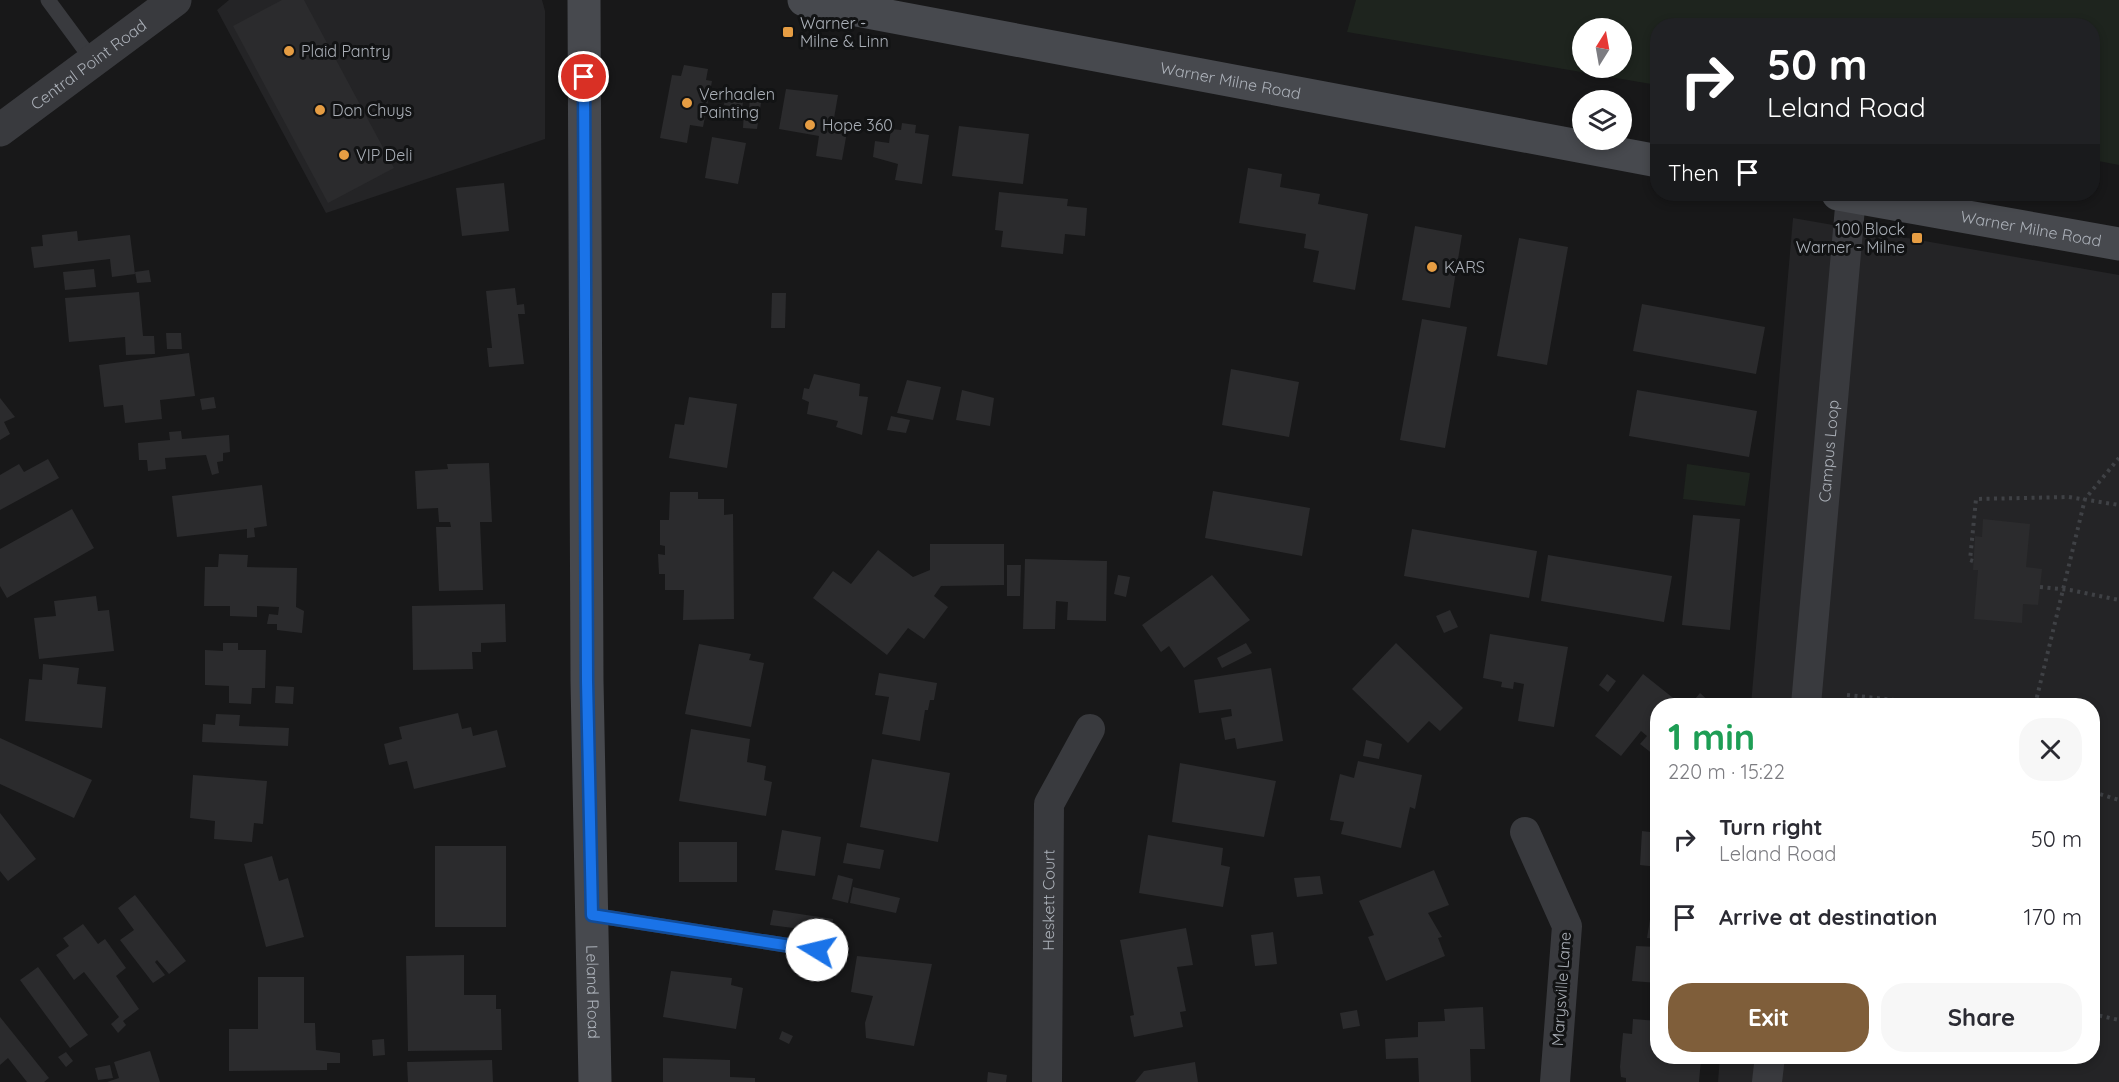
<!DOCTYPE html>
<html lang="en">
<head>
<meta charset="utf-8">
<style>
	body { margin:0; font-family:Quicksand,sans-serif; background:#f7f7f7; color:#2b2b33; height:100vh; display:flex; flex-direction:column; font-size:22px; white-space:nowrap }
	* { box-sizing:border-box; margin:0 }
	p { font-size:20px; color:#7c7c81 }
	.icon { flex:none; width:33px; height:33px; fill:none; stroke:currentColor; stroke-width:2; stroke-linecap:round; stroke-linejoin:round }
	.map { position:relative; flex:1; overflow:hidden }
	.sheet { position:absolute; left:1650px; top:698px; width:450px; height:366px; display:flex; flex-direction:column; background:#fff; border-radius:24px; box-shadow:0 3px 9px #0003 }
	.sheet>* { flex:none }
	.hud { position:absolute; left:1650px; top:18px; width:450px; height:183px; border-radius:24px; box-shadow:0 3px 9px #0003; background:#202124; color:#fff; overflow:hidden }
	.needle { width:39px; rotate:11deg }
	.buttons { position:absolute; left:1572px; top:18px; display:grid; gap:12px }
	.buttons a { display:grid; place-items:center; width:60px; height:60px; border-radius:50%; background:#fff; box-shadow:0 3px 9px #0003; font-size:30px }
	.pin { position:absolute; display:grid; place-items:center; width:51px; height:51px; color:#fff; margin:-26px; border:3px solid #fff; border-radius:50%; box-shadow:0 2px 6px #0007 }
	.me { position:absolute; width:66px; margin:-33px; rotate:279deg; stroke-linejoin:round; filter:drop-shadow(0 0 4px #0008) }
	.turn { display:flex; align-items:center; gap:21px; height:126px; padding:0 18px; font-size:27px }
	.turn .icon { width:78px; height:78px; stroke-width:2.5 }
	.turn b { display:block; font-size:42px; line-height:51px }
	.then { display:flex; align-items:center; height:57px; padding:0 18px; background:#0003; gap:12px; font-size:22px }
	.round { display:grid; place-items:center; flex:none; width:63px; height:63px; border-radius:24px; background:#f7f7f7 }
	.headline { display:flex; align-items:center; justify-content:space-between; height:102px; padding:0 18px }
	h1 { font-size:36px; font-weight:700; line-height:45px; color:#1e9e55 }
	.primary-button { display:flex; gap:12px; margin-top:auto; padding:12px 18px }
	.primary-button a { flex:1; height:69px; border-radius:24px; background:#7f5e3a; color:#fff; font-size:24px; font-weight:700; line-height:69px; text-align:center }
	.primary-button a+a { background:#f7f7f7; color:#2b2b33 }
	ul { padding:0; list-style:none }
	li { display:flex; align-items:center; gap:18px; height:78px; padding:0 18px }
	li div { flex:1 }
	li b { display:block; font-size:22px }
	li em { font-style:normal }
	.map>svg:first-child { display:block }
</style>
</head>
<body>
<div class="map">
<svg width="2119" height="1082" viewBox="0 0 2119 1082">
	<rect width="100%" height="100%" fill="#181819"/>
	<path fill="#242426" d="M229 0H542L545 11V139L326 213 217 10Z
		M1793 218 2119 275V1082H1718L1720 1056H2092V705H1751Z"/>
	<path fill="#1e241e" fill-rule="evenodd" d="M1356 0H2119V165L2093 160 2092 26H1658L1657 85 1347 32ZM1582 28H1622V68H1582Z
		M1687 464 1750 473 1745 506 1683 499Z"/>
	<path fill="#2b2b2d" d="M282 0H304L394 168 328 203 233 26Z
		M684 65 708 69 706 80 712 81 703 127 690 125 687 143 660 138 672 75 681 76Z
		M786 89 838 95 833 124 848 126 842 160 816 156 819 136 779 129Z
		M726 90 745 92 742 108 724 105Z
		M750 96H762L757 129 743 128 744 111H749Z
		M902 123 916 125 915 133 929 135 922 184 895 180 898 164 873 157 875 141 889 143 891 129 901 130Z
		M959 126 1029 134 1023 184 952 176Z
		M712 137 746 143 738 184 705 178Z
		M1248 168 1282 174 1280 187 1320 194 1318 204 1368 214 1355 290 1313 282 1319 251 1304 248 1306 234 1239 223Z
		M504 183 509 231 462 236 456 188Z
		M999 192 1068 199 1067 206 1087 208 1085 236 1065 234 1063 254 1001 247 1003 231 995 230Z
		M1415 226 1462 235 1450 308 1402 300Z
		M77 231 78 241 130 235 135 274 112 277 110 259 34 268 31 247 43 246 42 235Z
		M1519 238 1568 247 1547 365 1497 356Z
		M94 269 96 287 65 290 63 272Z
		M149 270 151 282 137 283 135 272Z
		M515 288 517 305 524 304 525 314H518L524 364 489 367 487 348H492L486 291Z
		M139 292 143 336H154L155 354 126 355 125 337 69 342 65 298Z
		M772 293H786L785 328H771Z
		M1642 304 1765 327 1756 374 1633 351Z
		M1422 319 1467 327 1445 448 1400 440Z
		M166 333H181L182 349H167Z
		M189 353 195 396 160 400 162 419 125 423 123 405 104 407 99 365Z
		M1231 369 1299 382 1289 437 1222 425Z
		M814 374 860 384 859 396 868 397 862 435 836 427 838 421 807 414 809 402 802 399 804 388 809 389Z
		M907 380 941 387 933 420 897 413Z
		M962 390 994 398 990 426 956 420Z
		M1637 390 1757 411 1749 457 1629 436Z
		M214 397 216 408 202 410 200 399Z
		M689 397 737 404 727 468 669 458 675 424 684 425Z
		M0 398 15 417 4 422 10 434 0 440Z
		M891 416 910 420 906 433 887 430Z
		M181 431 182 439 229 435 230 452 223 453V461L217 462 219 473 212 475 206 455 165 458 166 469 148 471 147 460H139L138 443 170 440 169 432Z
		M48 459 59 478 0 510V475L19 464 24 472Z
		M489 463 492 522H480L483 590 439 591 436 527H451L450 522H439L438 508 417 509 415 471 448 469 447 464Z
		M262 485 267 526 254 528 255 537 247 538V529L177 537 172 496Z
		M1213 491 1310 508 1302 556 1205 538Z
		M670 492H698V499H724V515L733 514 734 619 683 620 684 590H665V574H659L658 554 665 555V546L660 545V520H669Z
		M72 509 94 548 7 598 0 586V549Z
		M1693 515 1740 519 1730 630 1682 625Z
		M1983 519 2030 524 2026 567 2042 569 2038 605 2023 604 2022 623 1974 619 1978 570H1973L1975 536 1982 537Z
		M1412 529 1537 551 1529 598 1404 576Z
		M930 544H1004V585L941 586 934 596 948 607 924 639 908 628 887 655 813 598 833 571 851 584 878 550 913 577 930 570Z
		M219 554 248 555 247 567 297 568 296 607 304 611 302 633 277 630V624H267L269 614 278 615 279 607 257 606V617L230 616V606H204L205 567H218Z
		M1548 555 1672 576 1664 622 1541 601Z
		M1025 559 1107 561 1106 621 1067 620 1068 602 1056 601 1055 629H1023Z
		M1007 565H1021L1020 596H1007Z
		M1118 575 1130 577 1126 597 1114 594Z
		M1212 575 1250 620 1184 668 1169 646 1161 652 1142 625Z
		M96 596 98 611 109 610 114 651 39 659 34 618 56 616 54 601Z
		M505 604 506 642 481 643V652H472L473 669 413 670 412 606Z
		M1450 610 1458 627 1444 633 1436 616Z
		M1490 634 1568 647 1554 727 1518 721 1524 684 1514 682 1513 689 1501 687 1502 682 1483 678Z
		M223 643H238V650H266L265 688H252L251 704 229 703V686L205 685V650L223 651Z
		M1246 643 1252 653 1222 668 1217 658Z
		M1396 643 1463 708 1440 731 1429 721 1408 743 1352 689Z
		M699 644 751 654 749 660 764 663 751 727 685 714Z
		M43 664 79 668 77 684 106 687 102 728 25 721 29 679 42 680Z
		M1271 668 1283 741 1237 749 1235 738 1225 740 1221 718 1232 716 1231 709 1199 713 1194 680Z
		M879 673 937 683 934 700H930L928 710H925L920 741 882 734 889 697 875 695Z
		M1607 674 1616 681 1608 692 1599 685Z
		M1643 674 1682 705H1658V758L1640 744 1647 736 1641 731 1621 756 1595 736Z
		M276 686 294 687 293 704 275 703Z
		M1700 693 1713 705H1690Z
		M458 713 462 729 471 727 473 736 497 730 506 767 414 789 407 761 389 765 384 744 402 739 399 727Z
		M216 714 240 715 239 726 289 728 288 746 202 742 203 724 215 725Z
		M691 729 750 739 747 762 766 766 764 780 772 782 766 816 679 801Z
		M0 738 92 780 74 818 0 784Z
		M1366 740 1382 744 1379 759 1363 756Z
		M872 759 950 773 938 842 860 827Z
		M1358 761 1422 775 1415 809 1410 807 1401 848 1341 834 1344 822 1330 820 1340 774 1354 778Z
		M1180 763 1276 781 1264 837 1172 822Z
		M193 775 267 781 263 824 254 823 252 842 214 839 215 821 190 818Z
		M0 813 36 859 8 881 0 871Z
		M782 830 821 837 815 876 775 870Z
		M1642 831 1658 833V867L1640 865Z
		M1148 835 1223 848 1221 865 1230 867 1223 907 1139 893Z
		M679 842H737V882H679Z
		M847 843 884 850 880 869 843 863Z
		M435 846H506V927H435Z
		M272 856 279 881 288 878 304 937 266 947 244 864Z
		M1434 870 1449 905 1428 913 1442 937 1438 938 1445 956 1386 981 1368 937 1374 935 1359 901Z
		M838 875 853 879 848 903 832 899Z
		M1320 876 1323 894 1297 897 1294 878Z
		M853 887 900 898 896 913 850 903Z
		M135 895 186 961 169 974 157 960 155 962 165 975 153 983 120 940 134 930 118 908Z
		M1653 901 1658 902V939L1647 938Z
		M773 910 833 919 832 933 770 925Z
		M83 924 98 944 105 939 126 968 116 976 139 1009 123 1021 126 1025 118 1033 111 1024 119 1017 84 972 74 980 56 955 69 946 63 938Z
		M1186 928 1193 965 1177 967 1186 1011 1180 1012 1183 1027 1134 1037 1130 1016 1134 1015 1120 940Z
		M1273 932 1277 964 1255 966 1251 935Z
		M1636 946 1658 947V983L1632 981Z
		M464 955V995H496V1009H501L502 1050 408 1051 406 956Z
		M857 956 932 964 914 1046 866 1038 865 1023 873 996 851 992Z
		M38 967 88 1035 70 1048 20 980Z
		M671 971 732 978 731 985 743 988 736 1029 663 1017Z
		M258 977H304V1023H315L316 1050 340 1053V1063H327V1070L229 1071V1029H258Z
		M1483 1007 1485 1049H1470L1471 1082H1419L1418 1058 1386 1059 1385 1039 1418 1037V1022L1445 1021 1444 1009Z
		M1357 1010 1360 1026 1343 1029 1340 1013Z
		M0 1017 49 1078 44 1082H27L8 1058 0 1065Z
		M1633 1019 1658 1021V1056H1688V1059H1701L1699 1082H1626V1078L1621 1077 1620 1067 1623 1033 1632 1034Z
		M782 1031 793 1036 789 1044 779 1039Z
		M384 1039 385 1055 373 1056 372 1040Z
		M150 1051 160 1082H107L119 1078 114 1062Z
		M66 1052 73 1061 66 1067 58 1057Z
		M663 1058 730 1060V1077L755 1078V1082H663Z
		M492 1060 493 1082H408L407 1062Z
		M1195 1062 1198 1082H1135L1144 1071Z
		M110 1065 113 1078 98 1080 95 1068Z
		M988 1072 1007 1075 1006 1082H987Z"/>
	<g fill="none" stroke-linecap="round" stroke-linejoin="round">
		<path stroke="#3f4145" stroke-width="4" stroke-dasharray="3 4.5" stroke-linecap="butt" d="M1973 561 1970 560 1976 499 2069 497 2119 505
			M2040 587 2070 590 2119 600
			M1847 695 1944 705
			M2035 705 2085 499 2119 458
			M2093 792 2119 800
			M2092 1014 2119 1020"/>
		<path stroke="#393a3e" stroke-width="15" d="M48 0 93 61
			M592 915 817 950"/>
		<g stroke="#393a3e" stroke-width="30">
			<path id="s1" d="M1806 705 1851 196"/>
			<path d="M1525 832 1567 926 1555 1082"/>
			<path id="s2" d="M1047 1082 1049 804 1090 729"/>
			<path d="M1767 1082 1770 1056"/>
		</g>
		<path stroke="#393a3e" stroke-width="33" id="s3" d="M0 130 175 0"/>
		<g stroke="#47494e" stroke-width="33">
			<path id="s4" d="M584 0 587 681 595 1082"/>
			<path id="s5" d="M804 0 1658 161"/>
			<path id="s6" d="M1838 194 2119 244"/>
		</g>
	</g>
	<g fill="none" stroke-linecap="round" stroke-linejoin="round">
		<g stroke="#114b97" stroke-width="15">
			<path id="route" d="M584 77 587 681 592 915 817 950"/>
		</g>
		<use href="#route" stroke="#1a73e8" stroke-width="10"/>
	</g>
	<g fill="#e69d43" stroke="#121314" stroke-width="2">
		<rect x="782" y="26" width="12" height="12" rx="3"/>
		<circle cx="289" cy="51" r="6"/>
		<circle cx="687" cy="103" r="6"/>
		<circle cx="320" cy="110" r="6"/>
		<circle cx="810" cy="125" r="6"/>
		<circle cx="344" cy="155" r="6"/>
		<rect x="1911" y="232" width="12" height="12" rx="3"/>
		<circle cx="1432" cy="267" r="6"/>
	</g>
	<g text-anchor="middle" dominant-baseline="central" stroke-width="6" stroke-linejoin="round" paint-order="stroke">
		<g font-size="16" fill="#abb0b8" stroke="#121314" text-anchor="start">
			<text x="800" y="23">Warner -<tspan x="800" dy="18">Milne &amp; Linn</tspan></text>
			<text x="301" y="51">Plaid Pantry</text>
			<text x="699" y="94">Verhaalen<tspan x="699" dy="18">Painting</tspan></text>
			<text x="332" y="110">Don Chuys</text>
			<text x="822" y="125">Hope 360</text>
			<text x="356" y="155">VIP Deli</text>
			<text x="1905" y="229" text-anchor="end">100 Block<tspan x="1905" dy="18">Warner - Milne</tspan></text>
			<text x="1444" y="267">KARS</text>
		</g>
		<g font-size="16" fill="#abb0b8" stroke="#121314">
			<text stroke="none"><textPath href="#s3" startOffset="110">Central Point Road</textPath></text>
			<text stroke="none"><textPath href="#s5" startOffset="434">Warner Milne Road</textPath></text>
			<text stroke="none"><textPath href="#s6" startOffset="196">Warner Milne Road</textPath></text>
			<text stroke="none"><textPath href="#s1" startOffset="255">Campus Loop</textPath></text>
			<text stroke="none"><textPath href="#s2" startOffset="182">Heskett Court</textPath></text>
			<text transform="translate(1561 989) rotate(-86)">Marysville Lane</text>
			<text stroke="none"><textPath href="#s4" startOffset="992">Leland Road</textPath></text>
		</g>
	</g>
</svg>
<div class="buttons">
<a><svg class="needle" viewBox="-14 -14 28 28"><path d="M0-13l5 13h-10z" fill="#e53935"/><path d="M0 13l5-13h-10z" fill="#7c7c81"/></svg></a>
<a><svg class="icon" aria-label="layers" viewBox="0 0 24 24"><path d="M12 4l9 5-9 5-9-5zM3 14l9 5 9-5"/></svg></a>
</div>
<div class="pin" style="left:584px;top:77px;background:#d93025"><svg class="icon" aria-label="arrive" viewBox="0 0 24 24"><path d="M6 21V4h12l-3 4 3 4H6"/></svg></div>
<svg class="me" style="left:817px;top:950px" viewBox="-20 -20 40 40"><circle r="19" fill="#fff"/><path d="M0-13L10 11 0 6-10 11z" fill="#1a73e8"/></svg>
<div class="hud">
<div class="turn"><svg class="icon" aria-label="right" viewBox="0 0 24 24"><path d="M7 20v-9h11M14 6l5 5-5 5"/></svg><div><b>50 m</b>Leland Road</div></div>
<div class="then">Then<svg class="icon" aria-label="arrive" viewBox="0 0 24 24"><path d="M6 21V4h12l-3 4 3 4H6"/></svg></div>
</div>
<section class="sheet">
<div class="headline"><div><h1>1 min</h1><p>220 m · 15:22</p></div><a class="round"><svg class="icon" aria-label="close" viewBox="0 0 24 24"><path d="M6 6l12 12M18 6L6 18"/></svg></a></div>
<ul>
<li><svg class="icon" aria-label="right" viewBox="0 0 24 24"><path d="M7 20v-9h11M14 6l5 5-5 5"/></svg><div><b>Turn right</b><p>Leland Road</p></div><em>50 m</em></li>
<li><svg class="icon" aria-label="arrive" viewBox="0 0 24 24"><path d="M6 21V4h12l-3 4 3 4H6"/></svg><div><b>Arrive at destination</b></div><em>170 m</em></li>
</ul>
<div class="primary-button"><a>Exit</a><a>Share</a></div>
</section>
</div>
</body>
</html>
